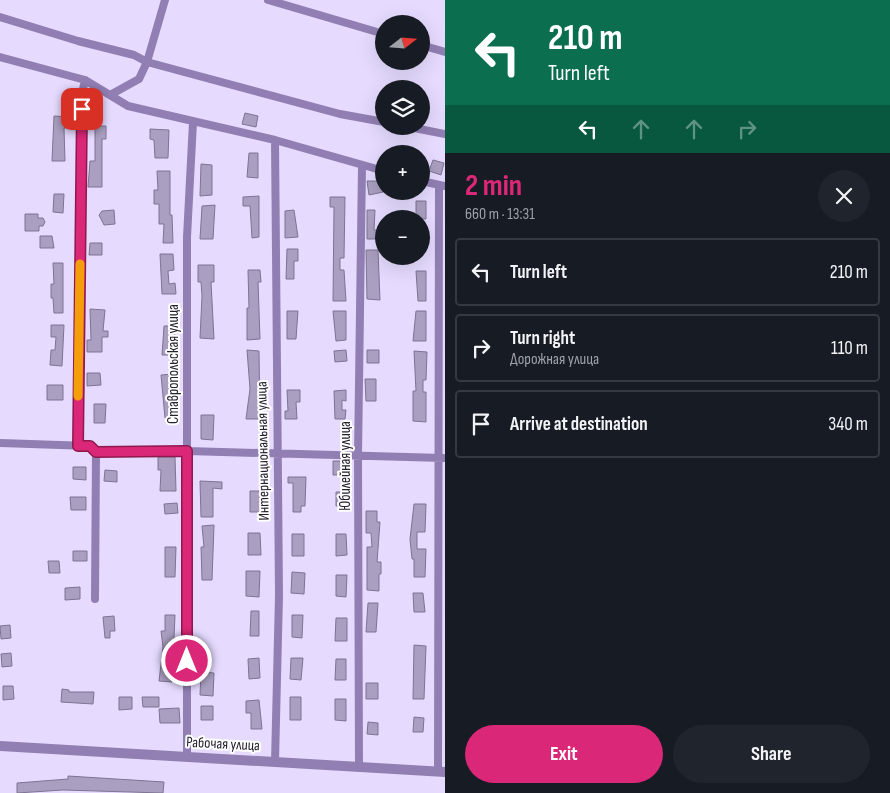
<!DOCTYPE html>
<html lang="en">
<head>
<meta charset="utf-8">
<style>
	body { margin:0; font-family:"Sofia Sans Condensed",sans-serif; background:#20242c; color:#f1f3f6; height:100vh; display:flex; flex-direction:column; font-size:19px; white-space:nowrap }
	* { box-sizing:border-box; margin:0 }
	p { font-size:16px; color:#9ea1a6 }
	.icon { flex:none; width:28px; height:28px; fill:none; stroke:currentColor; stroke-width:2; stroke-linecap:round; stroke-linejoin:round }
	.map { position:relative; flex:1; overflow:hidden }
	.sheet { display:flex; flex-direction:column; background:#171b24; width:445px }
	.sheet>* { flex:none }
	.hud { background:#0b6e4f; color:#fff; overflow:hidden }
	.needle { width:32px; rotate:73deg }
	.buttons { position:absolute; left:375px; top:15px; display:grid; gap:10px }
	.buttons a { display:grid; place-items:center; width:55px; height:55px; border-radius:50%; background:#171b24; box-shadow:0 5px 20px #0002; font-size:25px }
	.pin { position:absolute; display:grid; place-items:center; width:42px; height:42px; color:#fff; margin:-21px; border-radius:10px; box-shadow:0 2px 8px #0006 }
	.me { position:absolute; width:55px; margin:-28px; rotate:0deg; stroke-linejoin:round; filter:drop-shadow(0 0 4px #0008) }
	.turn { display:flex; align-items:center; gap:18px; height:105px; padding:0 20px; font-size:22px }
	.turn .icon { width:65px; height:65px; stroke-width:2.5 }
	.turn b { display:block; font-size:35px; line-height:42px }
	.lanes { display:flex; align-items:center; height:48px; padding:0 20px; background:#0003; justify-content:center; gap:25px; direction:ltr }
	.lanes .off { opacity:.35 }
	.round { display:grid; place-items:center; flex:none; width:52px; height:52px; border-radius:26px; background:#20242c }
	.headline { display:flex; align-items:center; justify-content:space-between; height:85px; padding:0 20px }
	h1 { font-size:30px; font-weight:700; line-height:38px; color:#db2777 }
	.button { display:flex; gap:10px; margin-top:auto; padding:10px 20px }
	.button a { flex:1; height:58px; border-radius:30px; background:#db2777; color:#fff; font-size:20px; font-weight:700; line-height:58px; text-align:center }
	.button a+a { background:#20242c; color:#f1f3f6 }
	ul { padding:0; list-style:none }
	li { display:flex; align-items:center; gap:15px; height:68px; margin:0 10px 8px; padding:0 10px; border:2px solid #363941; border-radius:5px }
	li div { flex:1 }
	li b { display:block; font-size:19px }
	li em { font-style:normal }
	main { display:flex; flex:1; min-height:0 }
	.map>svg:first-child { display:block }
</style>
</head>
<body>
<main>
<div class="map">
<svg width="445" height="793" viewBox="0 0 445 793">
	<rect width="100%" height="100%" fill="#e6dbff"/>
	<path fill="#aa9fc0" stroke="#7e7393" d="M245 113 258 116 256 127 242 124Z
		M54 116 68 117 66 128H64L65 161H52Z
		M95 126H106V139H102V187H88L90 161H95Z
		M150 129 169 130 168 158H155L154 140 150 139Z
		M249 153H258V178L247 177Z
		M433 160 444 163 441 175 429 171Z
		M201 164 212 165V195L200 196Z
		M157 171H170V215H172L173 243H163L164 224H159V204H154V190H158Z
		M367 181H383V192L369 195Z
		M54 194H64L63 213 53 212Z
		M259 196V237L252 238 250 206H243V197Z
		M330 197H345L344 258H340V270H344L346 301H333L334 207H330Z
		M416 201H426V219H416Z
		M215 205 213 239H200L202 206Z
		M114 210 115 224 104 225 99 215 102 211Z
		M294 210 298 237 285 238V211Z
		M367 210H375L374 230H378V239H367Z
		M25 214H38V218H43L45 222 43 226H39V231H25Z
		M40 236H52L54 248H40Z
		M90 243H102V255H89Z
		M287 249H298V261H294V279H286Z
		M366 250H378L380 300 367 299Z
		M160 254H173L174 270 168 271 169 284 175 283 176 294H162Z
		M53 263H63V313H54L53 298H51V284H54Z
		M198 265H214V282H211L214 339 200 338 202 296 201 282H198Z
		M248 270H260L261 282H258L260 339 247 340V308H249Z
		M416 271H426V301H418Z
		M90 309 105 310 103 331H108V337H102V352H87V340H91Z
		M287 311H298L296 339H287Z
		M333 311H346V340L336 341Z
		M416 311H426V341H413Z
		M51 325H64L62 366 50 365 51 350H55L56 337H51Z
		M164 326H175L174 355H162Z
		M247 350 259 351 260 419H246L250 389Z
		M346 350 347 361 335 362 334 351Z
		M367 350H379V363H367Z
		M414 351 427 352 426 380H423V392H426V422L413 421V391H416Z
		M87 373H100L101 385 87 386Z
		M173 374 175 417 165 418 161 375Z
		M365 379H376V401H366Z
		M47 385H63V400H47Z
		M287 390H300V402H296L297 419H285V411H288Z
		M346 390V401L342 400V410H346L345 419H335L334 391Z
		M94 404H106L105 423H94Z
		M201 415H214L213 440 201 439Z
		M158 457H175L176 491H160L161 470H158Z
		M333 461H346L347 475H333Z
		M73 467H86V480L73 479Z
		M105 470 117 471V482L104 481Z
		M288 477H306L305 506H301V512H293V483H288Z
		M200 481 222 482V489L213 488V517H201Z
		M250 491H261L262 512H250Z
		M336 492H347V505L336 506Z
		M70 497H86V510H71Z
		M177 503 178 513 165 514 164 504Z
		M414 504H426L425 532H417V549H426L425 577H414V559H412L410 539Z
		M366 511H377V522H380L377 562H381V574H379V591L367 590V547H372L371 533H366Z
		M214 525 212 580H202L201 547H204L202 526Z
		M248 533H260L261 555H248Z
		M292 534H304V556H292Z
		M336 534H346L347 555 336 556Z
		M165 547H176L175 577H165Z
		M73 551H87V561H73Z
		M48 561H59L60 573H49Z
		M246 571H260L259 597 246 596Z
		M292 572 305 573 304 594 291 593Z
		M336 575H347L346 597 336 596Z
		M80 587V599L65 600V588Z
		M413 593H423L425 612H414Z
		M368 603H378L376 632H366Z
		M251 611H259V636H250Z
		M165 615H175L172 682 159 681 163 647 161 631H165Z
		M292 615H303L302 638 292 637Z
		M114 616 115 631H110V638H105L103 617Z
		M336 618H347V641H335Z
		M10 625 11 638 1 639 0 626Z
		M414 645 426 646 424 699H413Z
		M11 653 12 666 2 667 1 654Z
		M259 658 260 678 249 679 248 659Z
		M291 658H303L301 680 290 679Z
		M336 659H346V680H335Z
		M201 672 214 673 213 696 200 695Z
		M366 683H378V699H366Z
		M3 686H13L14 699 3 700Z
		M62 689 69 690V692H94L93 704 61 702Z
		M119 697H132V709L119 710Z
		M142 697H159V707H143Z
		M290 697H301V720H290Z
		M335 699H346V721L335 720Z
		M259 700 262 729H251V713H246V701Z
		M201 706H213V720H201Z
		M179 708 180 723H160L159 709Z
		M414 717 424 718 423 732H413Z
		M368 722 378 723V735L367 734Z
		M68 776 164 782 163 793 63 790 17 793V783L68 779Z"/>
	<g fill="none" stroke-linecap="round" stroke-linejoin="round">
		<path stroke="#917fb3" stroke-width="8" d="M268 0 384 34
			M0 17 78 41 134 55 147 62 340 114 384 122
			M421 45 445 52
			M0 57 85 80 128 106 275 140 384 171
			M110 95 139 79 147 62 165 0
			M404 126 445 134
			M275 140 279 595 275 762
			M421 181 445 186
			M0 443 90 446 96 452 187 451 443 458
			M78 446 83 89 85 80
			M95 599 96 452
			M187 757V237L193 122
			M359 767 358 456 362 166
			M438 772 439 185"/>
		<path stroke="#917fb3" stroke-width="10" d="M0 746 445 772"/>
	</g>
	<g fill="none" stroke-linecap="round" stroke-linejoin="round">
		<g stroke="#8e194d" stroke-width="12">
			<path id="route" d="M82 109 78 446H90L96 452 187 451V661"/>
		</g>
		<use href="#route" stroke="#db2777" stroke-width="9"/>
		<path stroke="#f59e0b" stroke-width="9" d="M78 396 80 264"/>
	</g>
	<g text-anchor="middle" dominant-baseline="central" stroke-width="4" stroke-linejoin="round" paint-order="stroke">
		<g font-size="15" fill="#25212e" stroke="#fff">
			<text transform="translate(173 364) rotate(-90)">Ставропольская улица</text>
			<text transform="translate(263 451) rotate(-91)">Интернациональная улица</text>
			<text transform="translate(345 466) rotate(-90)">Юбилейная улица</text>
			<text transform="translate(223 744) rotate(3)">Рабочая улица</text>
		</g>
	</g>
</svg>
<div class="buttons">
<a><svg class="needle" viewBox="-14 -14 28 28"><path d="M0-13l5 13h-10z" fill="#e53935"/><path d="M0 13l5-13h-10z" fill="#9ea1a6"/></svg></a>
<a><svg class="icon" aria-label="layers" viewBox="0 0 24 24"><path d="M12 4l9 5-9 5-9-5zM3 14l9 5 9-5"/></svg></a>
<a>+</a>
<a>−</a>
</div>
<div class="pin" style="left:82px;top:109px;background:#d93025"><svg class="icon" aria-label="arrive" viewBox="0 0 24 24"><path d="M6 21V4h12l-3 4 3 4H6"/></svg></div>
<svg class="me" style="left:187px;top:661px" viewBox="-20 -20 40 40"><circle r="17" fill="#db2777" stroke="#fff" stroke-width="3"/><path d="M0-11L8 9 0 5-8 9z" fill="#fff"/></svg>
</div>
<section class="sheet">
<div class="hud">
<div class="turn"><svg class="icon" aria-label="left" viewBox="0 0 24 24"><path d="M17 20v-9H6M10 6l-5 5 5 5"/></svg><div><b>210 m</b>Turn left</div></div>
<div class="lanes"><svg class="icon" aria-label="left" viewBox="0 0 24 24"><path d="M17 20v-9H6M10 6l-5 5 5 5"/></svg><svg class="icon off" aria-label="ahead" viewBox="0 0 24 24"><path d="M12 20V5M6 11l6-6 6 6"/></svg><svg class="icon off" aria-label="ahead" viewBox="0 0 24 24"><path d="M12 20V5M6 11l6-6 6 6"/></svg><svg class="icon off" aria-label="right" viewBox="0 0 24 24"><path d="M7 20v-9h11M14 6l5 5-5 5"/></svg></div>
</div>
<div class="headline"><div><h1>2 min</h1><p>660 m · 13:31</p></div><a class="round"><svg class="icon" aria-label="close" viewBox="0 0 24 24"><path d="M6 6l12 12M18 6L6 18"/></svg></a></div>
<ul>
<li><svg class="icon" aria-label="left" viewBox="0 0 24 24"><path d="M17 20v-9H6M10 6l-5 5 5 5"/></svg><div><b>Turn left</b></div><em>210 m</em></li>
<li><svg class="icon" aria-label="right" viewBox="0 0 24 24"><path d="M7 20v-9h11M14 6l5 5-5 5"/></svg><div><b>Turn right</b><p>Дорожная улица</p></div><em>110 m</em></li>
<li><svg class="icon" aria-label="arrive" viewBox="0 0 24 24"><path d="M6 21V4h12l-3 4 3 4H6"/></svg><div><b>Arrive at destination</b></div><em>340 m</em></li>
</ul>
<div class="button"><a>Exit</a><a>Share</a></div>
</section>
</main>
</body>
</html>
